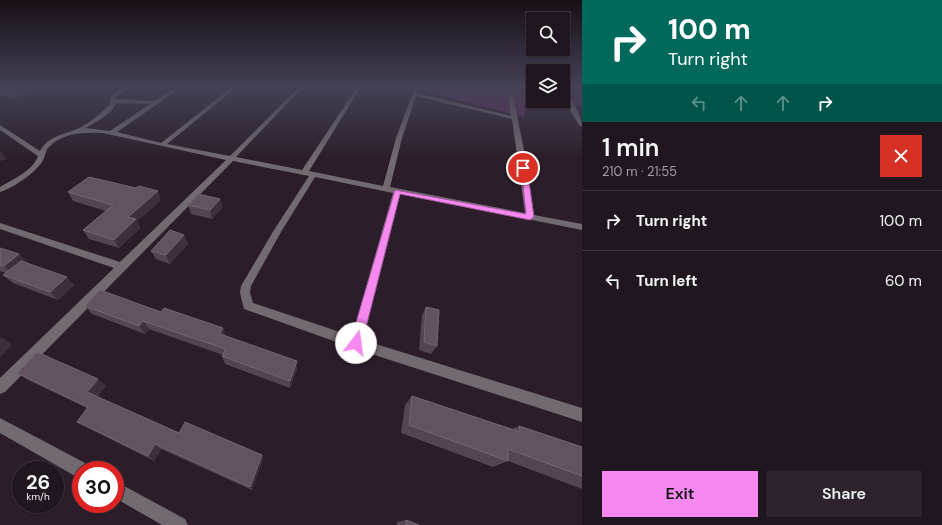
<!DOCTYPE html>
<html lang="en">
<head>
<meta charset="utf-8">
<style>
	body { margin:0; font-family:"DM Sans",sans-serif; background:#2d232d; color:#f1f3f6; height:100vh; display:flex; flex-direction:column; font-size:15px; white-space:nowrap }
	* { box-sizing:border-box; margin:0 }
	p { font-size:13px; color:#a29fa5 }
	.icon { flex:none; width:22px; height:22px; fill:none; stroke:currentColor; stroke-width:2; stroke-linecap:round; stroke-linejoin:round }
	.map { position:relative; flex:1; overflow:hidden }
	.side { display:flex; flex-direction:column; background:#201620; width:360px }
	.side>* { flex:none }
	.top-card { background:#00695c; color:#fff; overflow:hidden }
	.fabs { position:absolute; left:526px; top:12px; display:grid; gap:8px }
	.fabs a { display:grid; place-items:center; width:44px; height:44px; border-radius:0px; background:#201620; box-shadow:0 1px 3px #0004,0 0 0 1px #3d353e; font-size:20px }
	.speed { position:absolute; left:12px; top:461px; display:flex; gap:8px; font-size:20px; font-weight:700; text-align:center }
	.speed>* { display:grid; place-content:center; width:52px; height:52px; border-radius:50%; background:#201620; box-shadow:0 1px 3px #0004,0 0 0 1px #3d353e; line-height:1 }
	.speed small { font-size:10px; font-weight:400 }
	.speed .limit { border:6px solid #d22; background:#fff; color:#111 }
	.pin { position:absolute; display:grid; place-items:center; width:34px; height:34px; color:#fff; margin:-17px; border:2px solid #fff; border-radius:50%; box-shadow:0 1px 4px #0007 }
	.me { position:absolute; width:44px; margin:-22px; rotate:15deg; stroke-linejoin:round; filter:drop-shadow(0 0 3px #0008) }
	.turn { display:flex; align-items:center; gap:14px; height:84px; padding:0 20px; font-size:18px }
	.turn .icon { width:52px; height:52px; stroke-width:2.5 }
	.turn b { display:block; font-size:28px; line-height:34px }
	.lanes { display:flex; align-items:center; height:38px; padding:0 20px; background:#0003; justify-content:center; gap:20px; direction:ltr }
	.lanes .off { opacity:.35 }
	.round { display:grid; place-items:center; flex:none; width:42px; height:42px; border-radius:0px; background:#2d232d }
	.summary { display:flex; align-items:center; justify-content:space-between; height:68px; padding:0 20px }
	h1 { font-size:24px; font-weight:600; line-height:30px }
	.button { display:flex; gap:8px; margin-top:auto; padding:8px 20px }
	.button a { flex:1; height:46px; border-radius:0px; background:#f589ef; color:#111; font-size:16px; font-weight:600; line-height:46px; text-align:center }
	.button a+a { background:#2d232d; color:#f1f3f6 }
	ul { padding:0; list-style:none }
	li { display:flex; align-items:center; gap:12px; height:60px; padding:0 20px; border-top:1px solid #3d353e }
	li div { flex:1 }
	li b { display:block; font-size:15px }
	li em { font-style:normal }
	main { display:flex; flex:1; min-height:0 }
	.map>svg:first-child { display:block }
</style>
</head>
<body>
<main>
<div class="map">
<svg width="582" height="525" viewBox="0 0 582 525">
	<rect width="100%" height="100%" fill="#2b1e2a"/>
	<path fill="#602b5e" d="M407 87H533V99L528 98 524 117Z
		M563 87H582V106L548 101H563Z"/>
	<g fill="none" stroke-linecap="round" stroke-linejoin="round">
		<path fill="#716a71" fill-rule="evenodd" d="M123 87H129L115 98 116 99 154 101 176 87H182L117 132 161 143 232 87H237L167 144 230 156 299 87H303L236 157 302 170 357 87H361L309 171 383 186 396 138 415 87H420L417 93 511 116 508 97 513 96 526 160 534 215 582 224V230L400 194 363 340 582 408V422L356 349 244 309 240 293 241 286 274 230 309 176 233 161 5 392 0 394V378L114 268 0 229V223L120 262 226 160 103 133C84 132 62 132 48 148 45 152 45 158 42 162 35 173 12 189 0 192V187C13 179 33 171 38 156L0 130V125L40 151C48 136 63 135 77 129 89 124 101 113 110 104V97ZM416 96 512 119 525 213 390 187 402 138ZM116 103 150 104 110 131 86 128C95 122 113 114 116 103ZM315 177 393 193 352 336 253 303 250 293 251 286 281 232Z
			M563 92C572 98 582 116 582 127L579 125 563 98Z
			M0 418 87 464 89 470H81V478L75 476 0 433Z
			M115 481 185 519 188 525H162L115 498Z"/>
	</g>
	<path fill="#534552" d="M0 87H39L40 90 17 99 0 94Z
		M68 192 161 200 137 221 140 228 119 248 89 239 83 230 106 211 73 201Z
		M220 199 222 208 212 219 191 214 188 205Z
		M184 235 188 244 170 264 156 259 151 251Z
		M0 248 19 254 28 263 74 285 58 300 13 283 3 275 6 273 0 271Z
		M85 306 226 336 297 361V369L290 388 225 364 222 356 223 355 149 329 145 334 92 314Z
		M426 307 437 346 431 354 419 350 422 315Z
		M17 373 106 386 97 397 179 433 263 459 252 490 161 449 154 461 87 427 77 422 87 408 28 380Z
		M412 396 512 429 519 426 582 447V489L508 461 493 467 401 433 405 405Z
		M406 520 419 525H397V522Z"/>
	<path fill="#3d2f3c" d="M14 87H39L40 90 17 99 10 88Z
		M0 150 7 159 0 161Z
		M158 191 161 200 137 221 140 228 119 248 114 240 128 217Z
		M220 199 222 208 212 219 210 210Z
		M184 235 188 244 170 264 166 255Z
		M19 254 28 263 13 275 4 266Z
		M67 277 74 285 58 300 50 292Z
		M143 321 149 329 145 334 139 326Z
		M223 328 226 336 222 342 220 334Z
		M1 337 12 345 0 357V339Z
		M297 361V369L290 388V381Z
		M98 379 106 386 96 399 87 392Z
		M155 444 161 449 154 461 148 456Z
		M262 455 263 459 252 490 250 487Z"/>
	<path fill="#615460" stroke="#746773" d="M4 87H14L10 88Z
		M89 177 136 188 139 186 158 191 128 217 136 219 114 240 83 230 113 205 68 192Z
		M198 194 220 199 210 210 188 205Z
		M170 230 184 235 166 255 151 251Z
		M0 248 19 254 4 266 0 265Z
		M21 261 67 277 50 292 3 275Z
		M100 290 161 312 164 308 223 328 220 334 297 361 290 381 222 356 226 349 143 321 139 326 85 306Z
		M426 307 439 310 437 346 424 342Z
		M37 352 98 379 87 392 179 433 185 422 262 455 250 487 155 444 148 456 77 422 88 407 17 373Z
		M412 396 520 432 519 426 582 447V476L508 449V461L409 425Z
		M406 520 419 525H406Z"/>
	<linearGradient id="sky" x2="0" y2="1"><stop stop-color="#181017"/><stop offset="0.54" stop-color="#444155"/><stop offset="1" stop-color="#444155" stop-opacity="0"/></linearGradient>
	<rect width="582" height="160" fill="url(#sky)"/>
	<path fill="#f589ef" stroke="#9f599b" d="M521 166 527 168 534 217 530 220 400 194 362 343 360 346 356 348 352 346 350 343 395 190 526 214Z"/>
</svg>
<div class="fabs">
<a><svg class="icon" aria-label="search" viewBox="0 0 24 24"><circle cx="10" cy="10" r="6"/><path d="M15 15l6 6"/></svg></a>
<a><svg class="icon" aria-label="layers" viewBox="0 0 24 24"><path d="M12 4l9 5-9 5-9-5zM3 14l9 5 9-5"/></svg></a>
</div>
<div class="speed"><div>26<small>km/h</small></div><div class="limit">30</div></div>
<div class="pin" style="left:523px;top:168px;background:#d93025"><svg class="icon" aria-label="arrive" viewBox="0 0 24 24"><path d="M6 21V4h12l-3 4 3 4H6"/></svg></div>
<svg class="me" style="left:356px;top:343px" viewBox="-20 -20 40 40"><circle r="19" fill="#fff"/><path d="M0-13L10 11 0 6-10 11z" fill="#f589ef"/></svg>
</div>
<section class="side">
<div class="top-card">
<div class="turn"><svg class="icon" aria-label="right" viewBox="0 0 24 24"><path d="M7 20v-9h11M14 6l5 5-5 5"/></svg><div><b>100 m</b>Turn right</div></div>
<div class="lanes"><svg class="icon off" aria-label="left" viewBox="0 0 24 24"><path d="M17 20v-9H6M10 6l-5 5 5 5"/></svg><svg class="icon off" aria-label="ahead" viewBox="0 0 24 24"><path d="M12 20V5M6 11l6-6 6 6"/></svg><svg class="icon off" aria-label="ahead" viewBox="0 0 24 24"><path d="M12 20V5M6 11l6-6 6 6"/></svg><svg class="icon" aria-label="right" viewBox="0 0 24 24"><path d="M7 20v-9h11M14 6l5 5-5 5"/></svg></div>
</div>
<div class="summary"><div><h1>1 min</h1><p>210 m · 21:55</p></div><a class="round" style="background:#d93025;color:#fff"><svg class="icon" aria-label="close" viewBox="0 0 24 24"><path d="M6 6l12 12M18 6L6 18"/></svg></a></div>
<ul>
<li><svg class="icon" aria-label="right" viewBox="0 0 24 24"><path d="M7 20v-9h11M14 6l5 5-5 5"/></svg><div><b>Turn right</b></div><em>100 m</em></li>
<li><svg class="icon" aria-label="left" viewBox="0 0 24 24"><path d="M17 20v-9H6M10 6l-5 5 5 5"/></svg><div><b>Turn left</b></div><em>60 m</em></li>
</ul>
<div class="button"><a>Exit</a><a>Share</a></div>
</section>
</main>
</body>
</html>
